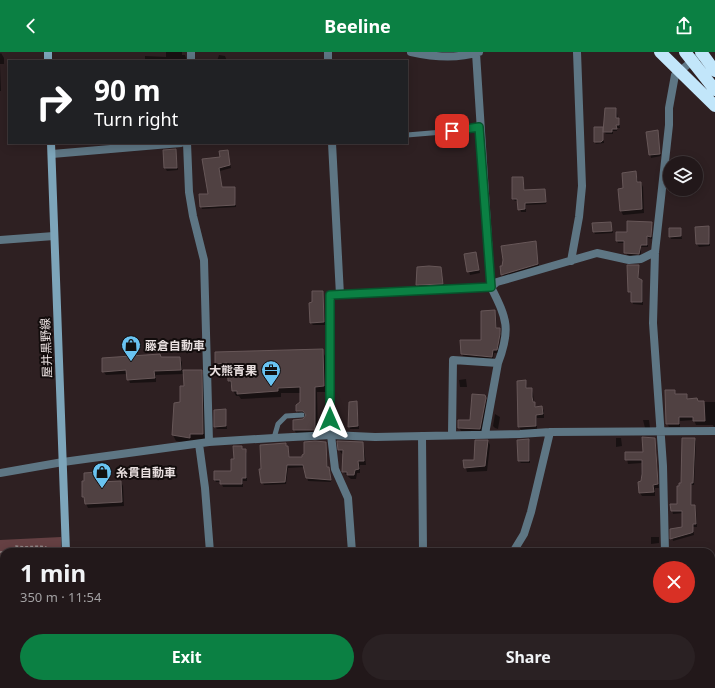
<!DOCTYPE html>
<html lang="en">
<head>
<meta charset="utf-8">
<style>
	body { margin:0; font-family:"Noto Sans","Noto Sans JP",sans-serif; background:#2a2123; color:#f1f3f6; height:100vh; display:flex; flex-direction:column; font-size:15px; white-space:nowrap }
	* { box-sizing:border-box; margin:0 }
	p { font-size:13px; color:#a2a0a2 }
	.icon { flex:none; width:22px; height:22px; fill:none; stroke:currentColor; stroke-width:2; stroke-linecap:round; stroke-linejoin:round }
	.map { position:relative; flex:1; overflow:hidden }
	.details { position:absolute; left:0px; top:496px; width:715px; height:140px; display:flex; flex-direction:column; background:#22181a; border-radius:12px 12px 0 0; box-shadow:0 2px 10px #0003,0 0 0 1px #3f3739 }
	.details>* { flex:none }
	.top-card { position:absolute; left:8px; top:8px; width:400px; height:84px; border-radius:0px; box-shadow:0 2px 10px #0003,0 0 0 1px #3f3739; background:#202124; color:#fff; overflow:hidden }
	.fabs { position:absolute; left:663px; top:104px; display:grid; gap:8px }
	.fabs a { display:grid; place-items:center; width:40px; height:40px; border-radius:50%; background:#22181a; box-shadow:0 2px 10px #0003,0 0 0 1px #3f3739; font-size:20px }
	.pin { position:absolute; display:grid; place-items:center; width:34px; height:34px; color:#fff; margin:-17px; border-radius:8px; box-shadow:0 2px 6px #0006 }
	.me { position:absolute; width:44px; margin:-22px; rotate:0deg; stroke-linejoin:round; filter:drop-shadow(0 0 3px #0008) }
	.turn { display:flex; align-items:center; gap:14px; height:84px; padding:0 20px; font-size:18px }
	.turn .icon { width:52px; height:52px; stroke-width:2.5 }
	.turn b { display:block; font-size:28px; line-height:34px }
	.round { display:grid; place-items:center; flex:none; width:42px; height:42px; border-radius:21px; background:#2a2123 }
	.head { display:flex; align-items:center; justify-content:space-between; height:68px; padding:0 20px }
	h1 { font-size:24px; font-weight:700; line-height:30px }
	.cta { display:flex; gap:8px; margin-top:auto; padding:8px 20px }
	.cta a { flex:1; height:46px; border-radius:24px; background:#0b8043; color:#fff; font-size:16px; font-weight:700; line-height:46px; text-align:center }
	.cta a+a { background:#2a2123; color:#f1f3f6 }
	header { display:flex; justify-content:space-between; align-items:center; height:52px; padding:0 20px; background:#0b8043; color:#fff; font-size:18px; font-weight:700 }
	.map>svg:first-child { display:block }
</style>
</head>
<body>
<header><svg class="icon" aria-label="back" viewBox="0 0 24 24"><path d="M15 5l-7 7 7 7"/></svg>Beeline<svg class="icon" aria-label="share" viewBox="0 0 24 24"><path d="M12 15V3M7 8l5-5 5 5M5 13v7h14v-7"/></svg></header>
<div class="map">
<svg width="715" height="636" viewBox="0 0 715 636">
	<rect width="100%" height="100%" fill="#2e2022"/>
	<path fill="#654043" d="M61 485V500H4V632H66V636H0V488Z"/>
	<path fill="#0007" d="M166 0H182V3H185L187 9H145V4L166 5Z
		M1 1 4 6V12H0V2Z
		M219 3 225 4 227 9H217Z
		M0 13 1 39H0Z
		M616 57 620 76H617V79H613V82H606L604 80Z
		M657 79 661 104 651 106 647 81Z
		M604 89V91L596 92 595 91Z
		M175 98 178 118 167 119 165 116Z
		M227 99 231 116 220 119 222 136H234L236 155 202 157 201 154 210 143 221 106Z
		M635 120 639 131H641L643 135 644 161 623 163 621 159 624 137Z
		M523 126 525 139 545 138 546 152 526 153V160H521L518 149H515L513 147Z
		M611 171 613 181 595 182 594 180Z
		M652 171V187L648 186V195H641V202L631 204 627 203 625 191H618L617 188Z
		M708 175 710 194 699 195 697 192Z
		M680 177 682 187H671L670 185Z
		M536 191 539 215 504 225 501 215Z
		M475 201 480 221 470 223 465 203Z
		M639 214V227L643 231V253L633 252 632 242 629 240Z
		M418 216H441L444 234 419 235Z
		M323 240 325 273H313L311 271Z
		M494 259 496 263 497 277 501 280 498 301H494L493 308 463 304 461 300V289H482Z
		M322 298 325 304 327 340H317L318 384 297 383 294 377 306 365H300L297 359V354L301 351V341H281V345L241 347 239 344H236L233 338 229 329V317H219L216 312Z
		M162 306H179L182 310V319H201L204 325 206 388 193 392 176 389 173 383 185 335 184 322 156 323V330L130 331 127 322 106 323 103 319Z
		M466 327 467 335H460L459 328Z
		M525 329 528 337H531L533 341 534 351 537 356 542 355 544 359V366H537V378H521L519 375Z
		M674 339 676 343H686L688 348 699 350H715V377L713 373H696L694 368 680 369V375H669L667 371Z
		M484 344 487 348 482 381 461 379 459 375 471 369Z
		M357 350 359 377H350L348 356Z
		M225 358 227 377H217L215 375Z
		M495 362 500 365 498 377 495 376 493 374Z
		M643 368H649L650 376H645Z
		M616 386H621L622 394 616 395Z
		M654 387 656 391 659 436H655V444H642L640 441 642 411 628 412 626 401H644Z
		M694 387 696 389 694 433H691L692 454H695L696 456 697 475H693L694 483 673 489 671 478 683 476V461L673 462 671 453 678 452Z
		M529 388 530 391V411H521L519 409Z
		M488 389 490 393 487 419 467 420 464 409H475Z
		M326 391 328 416 330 419 331 430 308 429 305 415 288 416 286 432 264 433 262 430 285 392 289 398V406H303Z
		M362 391 364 395 366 413H360V421H357L356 427H351L343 420 344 402H342L339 398Z
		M241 395 247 401V429H243V435H223L221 430H216L215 428 232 420 235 408Z
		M98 421 100 431 121 430 123 434 124 454 88 456 83 445Z
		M651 485H659V491L651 492Z"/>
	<path fill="#504142" stroke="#675758" d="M605 56H616V66H619V73H616L617 77H612V80H603Z
		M594 75H603V88L601 90H594Z
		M658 78 660 102 649 103 646 80Z
		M176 97 177 116H164L163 98Z
		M228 98 230 113 219 116 222 135H235V153L200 155 199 142H208L202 107 220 105 219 99Z
		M636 119 637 130H641L642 157 620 159 618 137 623 136 622 121Z
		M512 125H523L524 138 545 137 546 150 525 151V157L518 158 517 147H512Z
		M627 169 652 170 651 185 647 184V193H641L639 202 624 201V189H616V180H627Z
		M611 170 612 179 593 180 592 171Z
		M709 174V192H696L695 175Z
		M669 176H681V184L669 185Z
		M536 189 538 212 501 223 500 214H502L503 208 501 194Z
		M476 200 479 218 467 220 464 202Z
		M627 213H639L638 226 642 228V250H631V240H628Z
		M429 214 441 215 443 232 416 233 417 215Z
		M312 239H323L324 270 310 271 309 251 312 250Z
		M495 258 496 276H500V282L497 298H493L492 305 461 302 460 288H481V259Z
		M323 297 324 334 315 335V378H293V368L303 367 306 363 303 359H296V353L300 350V335L278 336V339L237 342V339H232L231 329H228L227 311 215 312V300Z
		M160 302 161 305H180L181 318 154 319 155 326 127 328 126 318 102 320V306Z
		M183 318H202L203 382H190V386L172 383 174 351 180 350V334H184Z
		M526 328V336H532V345L533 350H535V355L542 354 543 362 536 363V374L518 375 517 329Z
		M665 338H675V342H687V347L697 346 698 349H704L705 369H693V365H679V372H666Z
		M472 342 485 343 486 346 480 377 458 376V368H470Z
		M357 349 358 374 348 375 349 350Z
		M226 357V374L214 375V358Z
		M642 385 655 386 658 432 653 433 654 440 639 441 638 430 641 429 642 422V408H625V400H643Z
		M682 386H695L693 431H691V453H695L696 472H693V480L691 481 670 487V477L682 475V459H671L670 452H677V434H679V431H681Z
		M529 387V409H518L517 388Z
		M475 388H488L485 414 464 416 463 408H474Z
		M315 389 326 390 327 415H329L331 428 306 426 303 413H287L285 430 261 431 259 417H261L260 393 286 391V394H288L289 405H302V403L304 402V390Z
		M337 389 363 390 364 409H358L359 417 355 418 354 423H347V420H342L343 398H338Z
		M233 394H242V397H246V426H242V432H220V428H214V419H231V407H234Z
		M98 420 99 430 121 429 122 450 85 452 84 445H82V429H84V421Z"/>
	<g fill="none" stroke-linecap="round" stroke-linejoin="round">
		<path stroke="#928787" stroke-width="1.5" stroke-dasharray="3 2" stroke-linecap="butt" d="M0 500H4
			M7 500 16 494C27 496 35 493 46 495L49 500
			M0 525 4 524"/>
		<path stroke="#5e7684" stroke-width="5" d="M407 83 467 78 479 75
			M274 386 278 372 286 364 302 363"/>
		<path stroke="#5e7684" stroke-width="8" d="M328 0V9
			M411 0C433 5 457 7 479 0
			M191 9V0
			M187 91 189 140 193 164 204 208 209 390
			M332 91 340 243
			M52 102 181 91
			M0 188 54 184
			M571 209 579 165 582 134 577 0
			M452 382 453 308 498 311C511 277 507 267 491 235L476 1
			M485 382 498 311
			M422 384 423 500
			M199 392 205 436 210 500
			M0 421 63 410 209 390 274 386 331 383 375 385 520 382 550 380 715 379
			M352 500 348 446 335 417 331 383 330 243 491 235 497 230 597 201 629 208 641 207 655 200
			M513 500 524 482 531 460 550 380
			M665 500 663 414 653 271 655 200 669 73V56L675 23 696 6
			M711 533H715
			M222 632V636
			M363 632V636
			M515 632V636
			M666 632 667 636"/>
		<path stroke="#7da5ba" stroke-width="8" d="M48 0V9
			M51 91 66 500
			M70 632V636"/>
		<path stroke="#c2e6fa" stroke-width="12" d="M660 0 715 54
			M685 0 715 38
			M701 0 715 19"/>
	</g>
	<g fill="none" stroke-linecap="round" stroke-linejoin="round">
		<g stroke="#07532c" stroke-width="10">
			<path id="route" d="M330 367V243L491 235 479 75 452 79"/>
		</g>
		<use href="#route" stroke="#0b8043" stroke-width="7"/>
	</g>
	<defs>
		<g id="shop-pin" transform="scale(1)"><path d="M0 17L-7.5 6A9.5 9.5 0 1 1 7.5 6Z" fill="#69c3f1" stroke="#120c0c"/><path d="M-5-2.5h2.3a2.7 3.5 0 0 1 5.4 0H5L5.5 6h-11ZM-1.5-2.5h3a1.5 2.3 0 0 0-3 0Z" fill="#111"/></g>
		<g id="office-pin" transform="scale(1)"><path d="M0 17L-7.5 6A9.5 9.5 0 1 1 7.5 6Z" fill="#69c3f1" stroke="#120c0c"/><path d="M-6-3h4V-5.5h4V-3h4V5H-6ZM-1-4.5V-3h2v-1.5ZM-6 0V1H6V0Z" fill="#111"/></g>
	</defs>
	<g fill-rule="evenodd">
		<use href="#shop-pin" x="131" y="293"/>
		<use href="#office-pin" x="271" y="318"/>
		<use href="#shop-pin" x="102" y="420"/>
	</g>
	<g text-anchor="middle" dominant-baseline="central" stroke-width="4" stroke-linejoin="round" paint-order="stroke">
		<g font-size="12" font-weight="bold" fill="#e8dfdf" stroke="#120c0c" text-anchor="start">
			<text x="145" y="293">藤倉自動車</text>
			<text x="257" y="318" text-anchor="end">大熊青果</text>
			<text x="116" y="420">糸貫自動車</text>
		</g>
		<g font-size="12" fill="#e8dfdf" stroke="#120c0c">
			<text transform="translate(46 296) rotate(-92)">屋井黒野線</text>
		</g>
	</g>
</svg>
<div class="fabs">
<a><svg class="icon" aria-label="layers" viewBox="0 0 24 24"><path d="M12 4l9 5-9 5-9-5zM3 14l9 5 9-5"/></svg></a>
</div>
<div class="pin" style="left:452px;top:79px;background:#d93025"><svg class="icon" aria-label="arrive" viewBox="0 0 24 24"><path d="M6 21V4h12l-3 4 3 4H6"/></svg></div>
<svg class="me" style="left:330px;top:367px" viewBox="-20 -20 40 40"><path d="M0-17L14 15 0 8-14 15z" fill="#0b8043" stroke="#fff" stroke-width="4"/></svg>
<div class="top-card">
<div class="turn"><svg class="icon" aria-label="right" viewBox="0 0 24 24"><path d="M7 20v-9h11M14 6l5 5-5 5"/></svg><div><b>90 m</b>Turn right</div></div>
</div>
<section class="details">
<div class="head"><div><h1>1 min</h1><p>350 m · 11:54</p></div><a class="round" style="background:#d93025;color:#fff"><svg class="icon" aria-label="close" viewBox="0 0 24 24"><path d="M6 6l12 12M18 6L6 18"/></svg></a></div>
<div class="cta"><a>Exit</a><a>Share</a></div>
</section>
</div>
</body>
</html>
